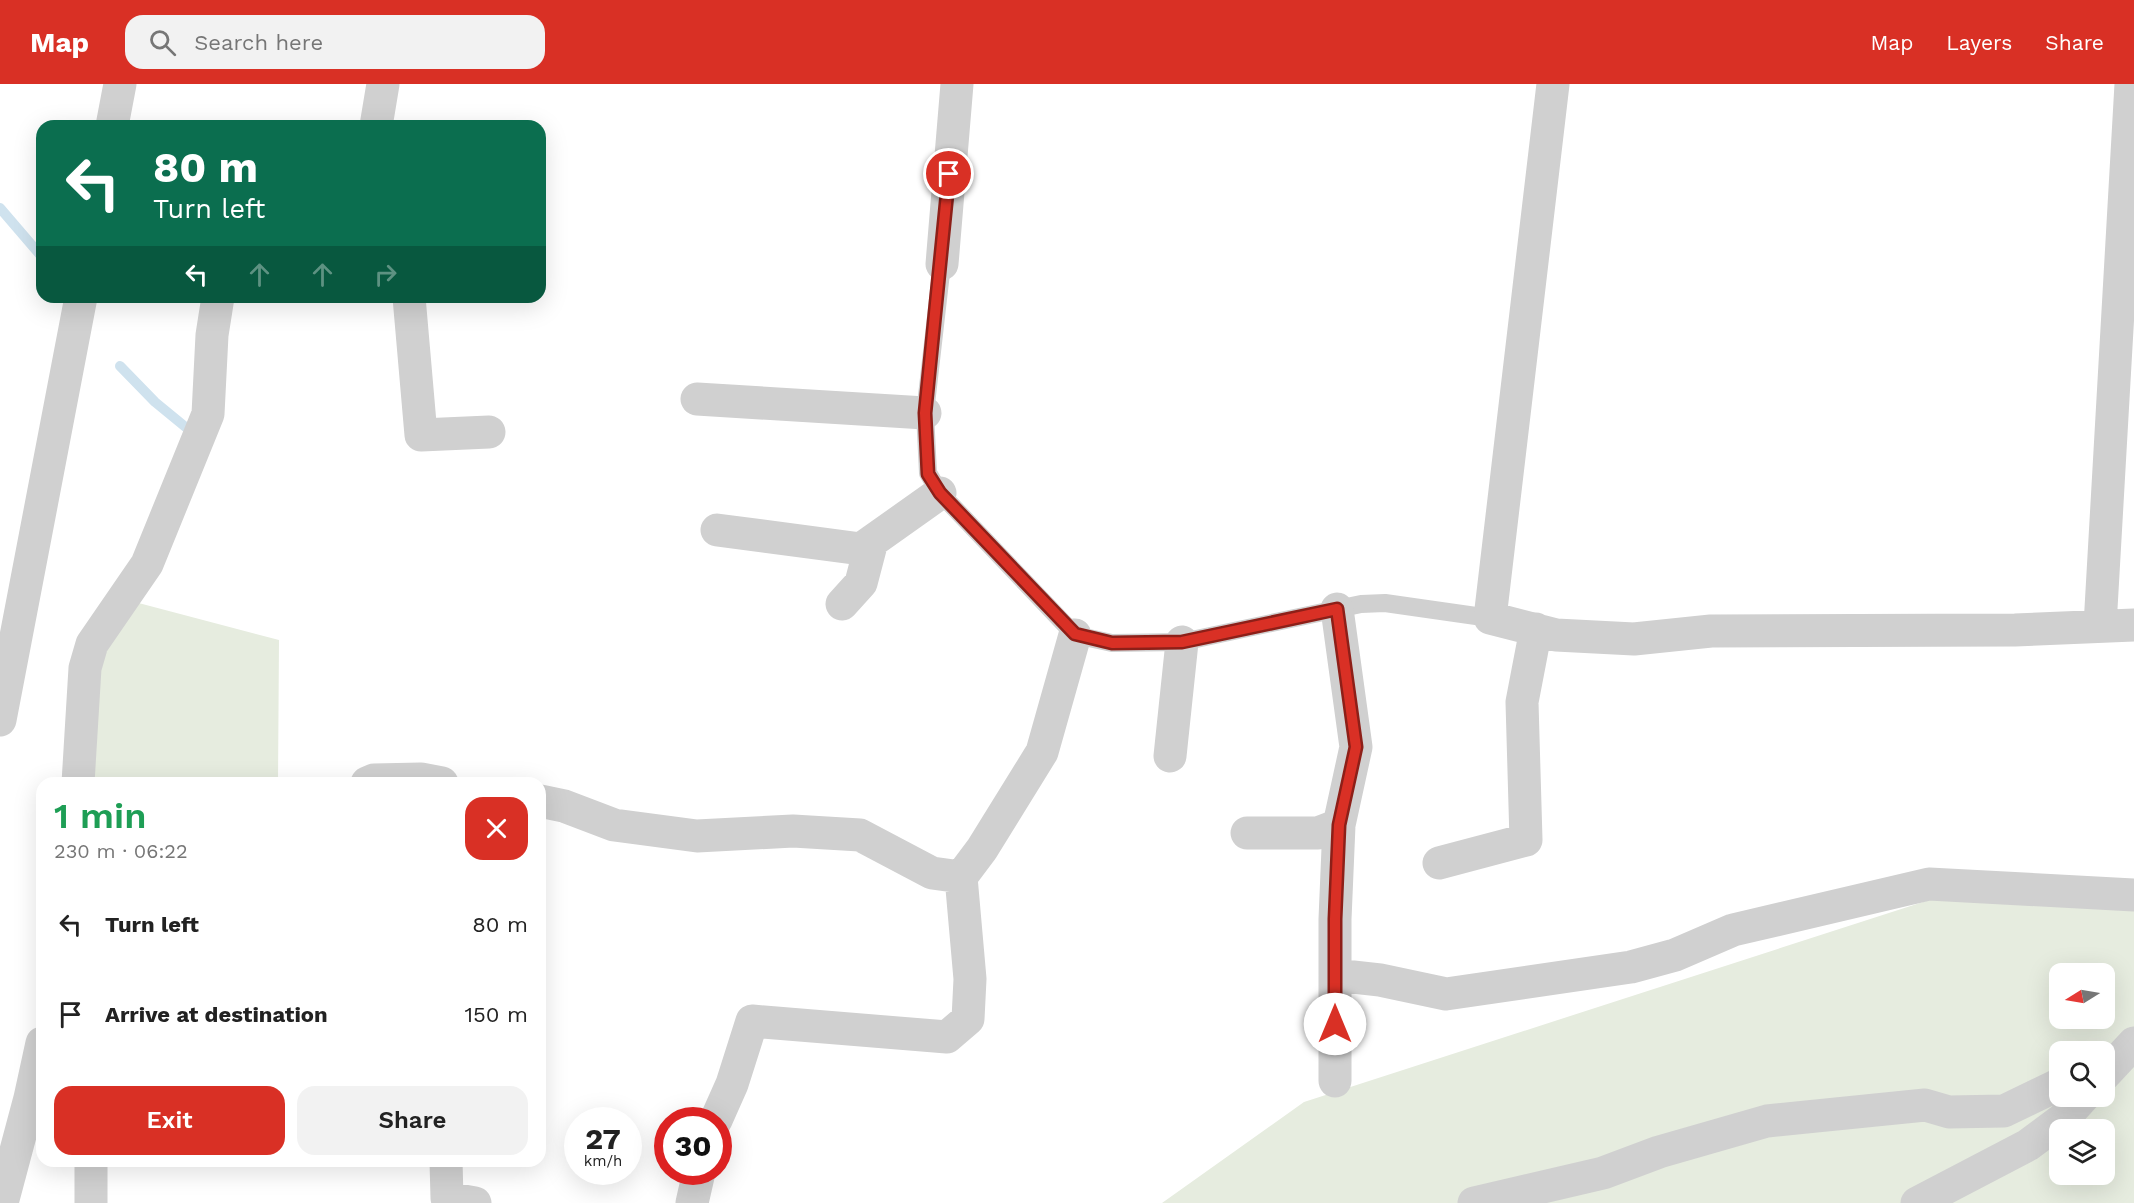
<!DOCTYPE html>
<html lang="en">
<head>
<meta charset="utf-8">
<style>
	body { margin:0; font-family:"Work Sans",sans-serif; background:#f2f2f2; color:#222; height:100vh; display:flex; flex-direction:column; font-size:22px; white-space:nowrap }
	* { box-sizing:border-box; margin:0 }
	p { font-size:20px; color:#767676 }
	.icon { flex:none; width:33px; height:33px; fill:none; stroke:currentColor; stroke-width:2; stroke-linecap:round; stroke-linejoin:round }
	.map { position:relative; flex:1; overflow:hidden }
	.side { position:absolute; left:36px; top:693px; width:510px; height:390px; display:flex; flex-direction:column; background:#fff; border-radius:18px; box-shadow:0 6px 24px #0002 }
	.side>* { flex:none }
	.guide { position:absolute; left:36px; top:36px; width:510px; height:183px; border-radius:18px; box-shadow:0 6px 24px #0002; background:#0b6e4f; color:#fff; overflow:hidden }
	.needle { width:39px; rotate:259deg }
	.buttons { position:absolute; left:2049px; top:879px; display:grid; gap:12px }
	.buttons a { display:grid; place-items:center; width:66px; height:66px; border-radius:12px; background:#fff; box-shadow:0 6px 24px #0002; font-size:30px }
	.speed { position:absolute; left:564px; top:1023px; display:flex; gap:12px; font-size:30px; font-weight:700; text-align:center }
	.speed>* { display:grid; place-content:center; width:78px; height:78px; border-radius:50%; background:#fff; box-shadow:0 6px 24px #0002; line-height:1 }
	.speed small { font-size:15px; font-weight:400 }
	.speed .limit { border:9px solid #d22; background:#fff; color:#111 }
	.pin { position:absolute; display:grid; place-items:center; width:51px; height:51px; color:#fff; margin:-26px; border:3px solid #fff; border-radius:50%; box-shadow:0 2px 6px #0007 }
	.me { position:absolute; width:66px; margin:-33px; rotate:0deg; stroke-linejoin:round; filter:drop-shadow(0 0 4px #0008) }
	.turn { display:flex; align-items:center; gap:21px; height:126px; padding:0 18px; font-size:27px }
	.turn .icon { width:78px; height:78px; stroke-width:2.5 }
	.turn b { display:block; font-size:42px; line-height:51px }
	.lanes { display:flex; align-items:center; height:57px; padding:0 18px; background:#0003; justify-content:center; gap:30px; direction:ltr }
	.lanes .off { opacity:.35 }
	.round { display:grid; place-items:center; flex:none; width:63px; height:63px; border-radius:18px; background:#f2f2f2 }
	.head { display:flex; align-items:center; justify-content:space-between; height:102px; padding:0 18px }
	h1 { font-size:36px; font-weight:600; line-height:45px; color:#1e9e55 }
	.primary-button { display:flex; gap:12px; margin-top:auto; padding:12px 18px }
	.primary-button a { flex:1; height:69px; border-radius:18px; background:#d93025; color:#fff; font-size:24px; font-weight:600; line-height:69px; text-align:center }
	.primary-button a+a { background:#f2f2f2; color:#222 }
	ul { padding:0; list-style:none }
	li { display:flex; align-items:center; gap:18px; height:90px; padding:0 18px }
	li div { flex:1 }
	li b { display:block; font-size:22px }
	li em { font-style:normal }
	header { display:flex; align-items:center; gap:36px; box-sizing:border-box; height:84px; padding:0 30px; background:#d93025; color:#fff }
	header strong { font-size:28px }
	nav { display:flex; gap:33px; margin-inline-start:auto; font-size:21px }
	.search { width:420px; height:54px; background:#f2f2f2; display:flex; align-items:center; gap:15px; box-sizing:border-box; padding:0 21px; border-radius:18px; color:#767676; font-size:22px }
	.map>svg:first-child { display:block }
</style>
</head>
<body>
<header>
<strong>Map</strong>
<div class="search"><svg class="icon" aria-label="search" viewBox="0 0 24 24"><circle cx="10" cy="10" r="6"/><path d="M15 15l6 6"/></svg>Search here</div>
<nav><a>Map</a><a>Layers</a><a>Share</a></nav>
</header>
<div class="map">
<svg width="2134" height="1119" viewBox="0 0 2134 1119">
	<rect width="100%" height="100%" fill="#fff"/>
	<path fill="#e6ecdf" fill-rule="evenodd" d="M131 517 279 556 278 699H89L96 572Z
		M1954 808 2134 818V1119H1162L1304 1018ZM2060 890H2104V934H2060ZM2060 968H2104V1012H2060ZM2060 1046H2104V1090H2060Z"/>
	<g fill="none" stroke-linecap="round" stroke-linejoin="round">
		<path stroke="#cfe2ee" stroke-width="10" d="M0 124 42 173
			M120 282 155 318 194 350"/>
		<path stroke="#d0d0d0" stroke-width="18" d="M942 180 925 329 928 389 940 409 1075 551 1112 559 1182 558 1361 520 1385 519 1490 534"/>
		<path stroke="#d0d0d0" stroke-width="33" d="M1553 0 1490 534 1556 551 1634 555 1711 547 2015 546 2134 541
			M376 42 383 0
			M942 180 957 0
			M409 213 421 351 489 348
			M697 315 925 329
			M717 446 861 465 940 409
			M842 520 861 499 872 457
			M2100 542 2131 0
			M1170 672 1182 558
			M78 699 85 584 92 560 147 480 208 330 212 251 218 213
			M367 699 374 696 421 695 442 699
			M540 717 564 722 614 741 697 752 793 747 860 751 932 789 961 793
			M1247 749H1318L1339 741 1356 663 1337 525
			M1439 779 1526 756 1522 618 1536 545
			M1335 891 1380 896 1446 910 1631 883 1675 871 1733 846 1929 800 2134 811
			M2104 991 2134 959
			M1335 997V835L1339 741
			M716 1036 732 1000 752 937 947 953 968 935 970 895 961 793 982 765 1042 668 1075 551
			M91 1077V1119
			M446 1077 447 1114 475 1119
			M2 1119 30 1014 42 959
			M692 1119 699 1088
			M1474 1119 1603 1089 1659 1068 1767 1037 1925 1021 1949 1028 2004 1027 2060 1000
			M1917 1119 2028 1061 2063 1035 2084 1012"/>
		<path stroke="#d0d0d0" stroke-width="33" d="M112 42 120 0
			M0 636 81 213"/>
	</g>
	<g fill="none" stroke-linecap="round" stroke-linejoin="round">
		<g stroke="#8d1f18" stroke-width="15">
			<path id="route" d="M949 90 925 329 928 390 940 409 1075 550 1112 559 1182 558 1337 525 1356 663 1339 741 1335 835V940"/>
		</g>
		<use href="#route" stroke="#d93025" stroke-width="10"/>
	</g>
</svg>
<div class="buttons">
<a><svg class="needle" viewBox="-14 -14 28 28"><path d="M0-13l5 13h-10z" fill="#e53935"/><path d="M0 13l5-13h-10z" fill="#767676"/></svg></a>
<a><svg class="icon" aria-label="search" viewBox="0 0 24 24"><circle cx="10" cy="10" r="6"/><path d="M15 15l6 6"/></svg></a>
<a><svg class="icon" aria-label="layers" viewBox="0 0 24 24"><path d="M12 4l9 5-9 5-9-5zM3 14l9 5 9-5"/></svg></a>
</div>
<div class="speed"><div>27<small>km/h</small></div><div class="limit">30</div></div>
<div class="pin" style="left:949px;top:90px;background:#d93025"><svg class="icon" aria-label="arrive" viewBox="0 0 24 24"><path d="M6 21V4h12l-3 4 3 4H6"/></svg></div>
<svg class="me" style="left:1335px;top:940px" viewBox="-20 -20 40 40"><circle r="19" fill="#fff"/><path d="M0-13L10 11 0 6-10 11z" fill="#d93025"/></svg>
<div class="guide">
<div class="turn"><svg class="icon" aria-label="left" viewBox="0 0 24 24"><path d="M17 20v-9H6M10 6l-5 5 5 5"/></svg><div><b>80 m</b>Turn left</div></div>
<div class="lanes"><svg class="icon" aria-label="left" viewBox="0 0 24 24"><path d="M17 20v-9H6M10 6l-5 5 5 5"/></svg><svg class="icon off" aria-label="ahead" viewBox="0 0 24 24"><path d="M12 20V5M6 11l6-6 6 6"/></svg><svg class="icon off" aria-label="ahead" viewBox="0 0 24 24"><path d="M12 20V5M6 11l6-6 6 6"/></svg><svg class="icon off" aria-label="right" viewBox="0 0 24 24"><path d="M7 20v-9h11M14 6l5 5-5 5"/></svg></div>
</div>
<section class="side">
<div class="head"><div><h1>1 min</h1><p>230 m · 06:22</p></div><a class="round" style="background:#d93025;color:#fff"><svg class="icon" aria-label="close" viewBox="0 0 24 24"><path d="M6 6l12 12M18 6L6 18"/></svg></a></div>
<ul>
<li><svg class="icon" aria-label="left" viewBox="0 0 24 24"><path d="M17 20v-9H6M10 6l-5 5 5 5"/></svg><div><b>Turn left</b></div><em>80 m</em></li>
<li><svg class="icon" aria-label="arrive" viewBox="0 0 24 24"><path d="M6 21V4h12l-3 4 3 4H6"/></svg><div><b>Arrive at destination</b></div><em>150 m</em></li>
</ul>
<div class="primary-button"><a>Exit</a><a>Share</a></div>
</section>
</div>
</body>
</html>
